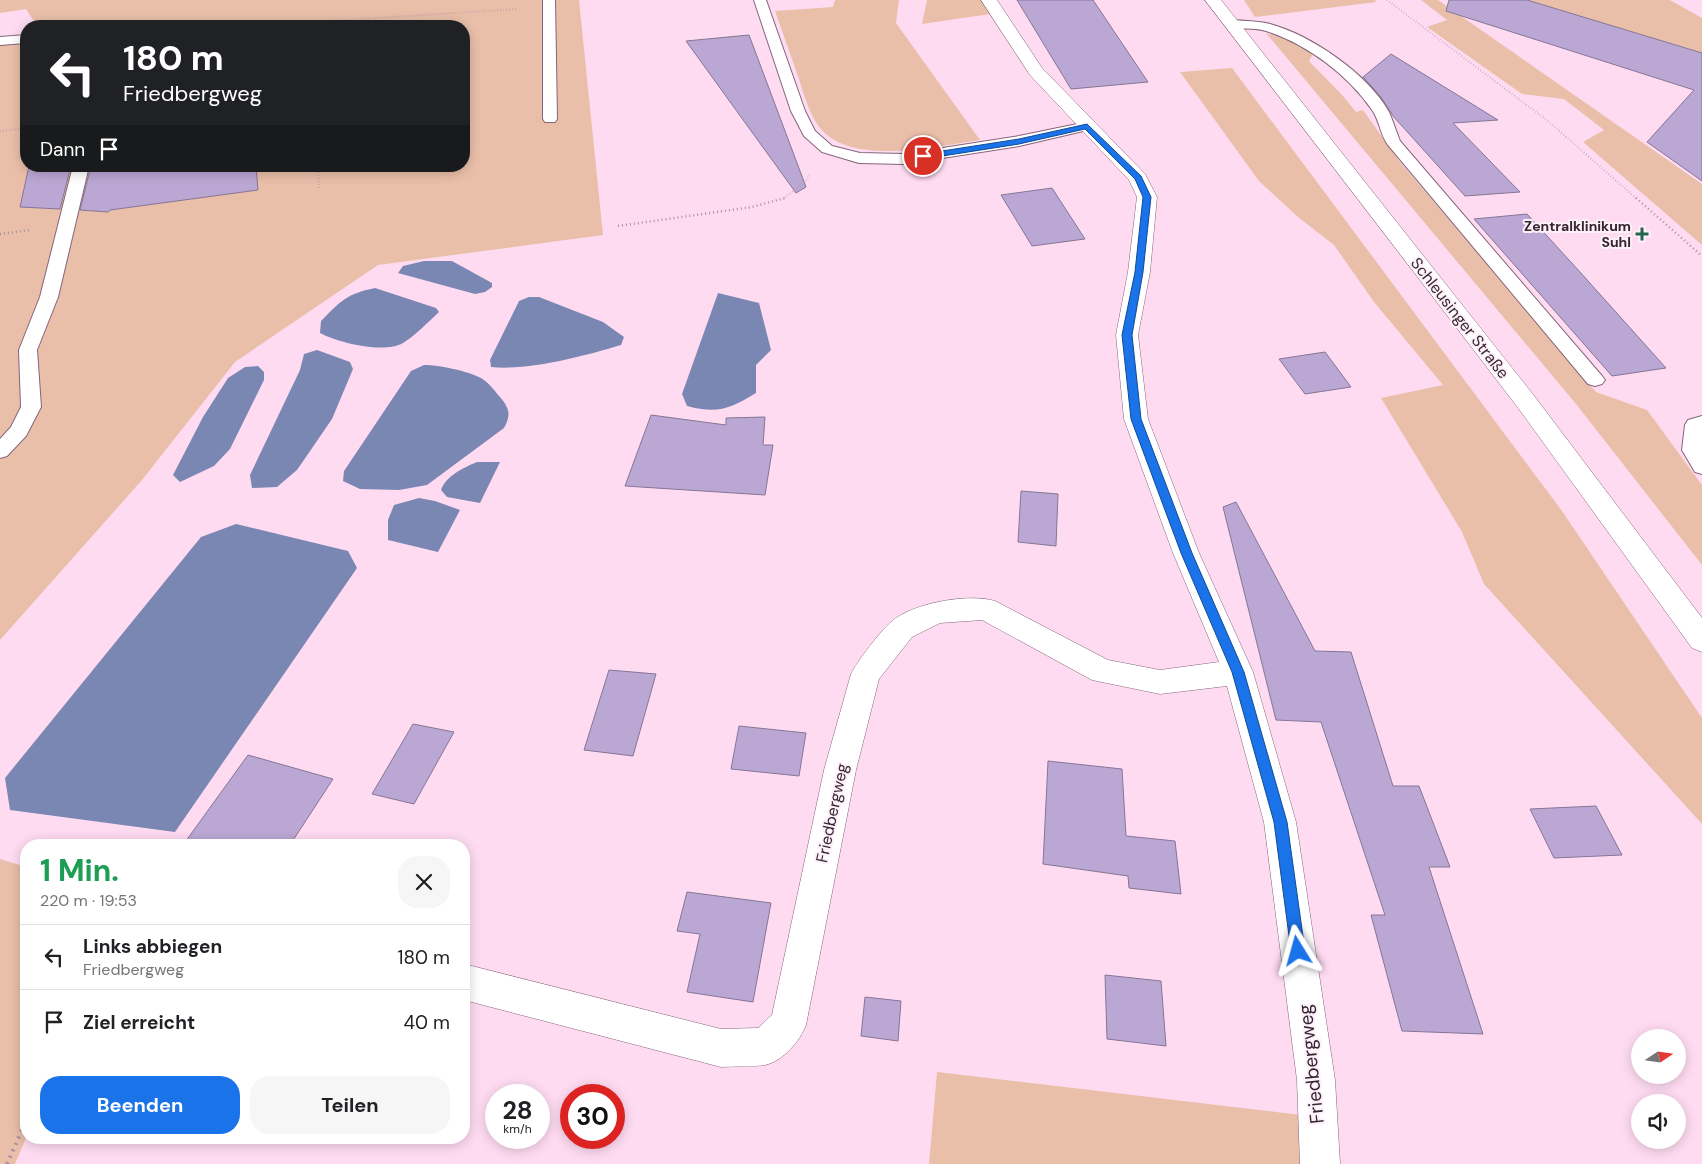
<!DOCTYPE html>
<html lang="de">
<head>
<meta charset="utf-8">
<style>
	body { margin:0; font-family:"DM Sans",sans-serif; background:#f6f6f6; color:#202124; height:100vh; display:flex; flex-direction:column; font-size:19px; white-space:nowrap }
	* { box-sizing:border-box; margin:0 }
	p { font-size:16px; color:#757577 }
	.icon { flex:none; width:28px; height:28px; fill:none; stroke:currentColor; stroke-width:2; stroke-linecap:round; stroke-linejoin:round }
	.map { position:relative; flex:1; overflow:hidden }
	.panel { position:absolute; left:20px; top:839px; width:450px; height:305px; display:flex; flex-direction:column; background:#fff; border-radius:20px; box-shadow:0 2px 12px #0003 }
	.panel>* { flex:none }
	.banner { position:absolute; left:20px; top:20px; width:450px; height:152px; border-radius:20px; box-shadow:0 2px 12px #0003; background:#202124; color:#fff; overflow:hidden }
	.needle { width:32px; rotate:77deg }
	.fabs { position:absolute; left:1631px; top:1029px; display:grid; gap:10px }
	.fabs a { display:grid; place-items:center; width:55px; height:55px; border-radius:50%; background:#fff; box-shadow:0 2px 12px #0003; font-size:25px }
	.speed { position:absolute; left:485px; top:1084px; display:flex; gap:10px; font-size:25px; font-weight:700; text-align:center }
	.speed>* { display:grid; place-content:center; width:65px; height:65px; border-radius:50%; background:#fff; box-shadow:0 2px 12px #0003; line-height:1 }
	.speed small { font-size:12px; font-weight:400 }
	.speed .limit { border:8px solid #d22; background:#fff; color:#111 }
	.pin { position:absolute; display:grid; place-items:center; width:42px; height:42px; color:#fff; margin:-21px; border:2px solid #fff; border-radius:50%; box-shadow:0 1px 5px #0007 }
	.me { position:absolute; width:55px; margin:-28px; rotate:352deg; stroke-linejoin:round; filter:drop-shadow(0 0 4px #0008) }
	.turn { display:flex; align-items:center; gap:18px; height:105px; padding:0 20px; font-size:22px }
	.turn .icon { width:65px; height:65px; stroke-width:2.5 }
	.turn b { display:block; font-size:35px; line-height:42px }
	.then { display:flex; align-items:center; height:48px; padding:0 20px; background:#0003; gap:10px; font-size:19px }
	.round { display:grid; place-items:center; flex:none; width:52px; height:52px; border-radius:20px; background:#f6f6f6 }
	.summary { display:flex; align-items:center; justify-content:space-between; height:85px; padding:0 20px }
	h1 { font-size:30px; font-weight:700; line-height:38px; color:#1e9e55 }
	.button { display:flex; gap:10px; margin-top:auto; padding:10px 20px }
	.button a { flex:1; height:58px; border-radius:20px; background:#1a73e8; color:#fff; font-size:20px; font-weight:700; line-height:58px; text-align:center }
	.button a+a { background:#f6f6f6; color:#202124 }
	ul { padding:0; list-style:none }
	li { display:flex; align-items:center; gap:15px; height:65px; padding:0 20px; border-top:1px solid #e0e0e0 }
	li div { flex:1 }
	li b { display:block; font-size:19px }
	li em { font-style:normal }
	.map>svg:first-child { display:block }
</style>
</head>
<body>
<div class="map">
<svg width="1702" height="1164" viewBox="0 0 1702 1164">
	<rect width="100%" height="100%" fill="#ffdbf2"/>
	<path fill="#eabfaa" d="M0 0H579L603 235 378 265 235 362 142 480 0 640V41L26 39V166H464V26H37L26 9 0 13Z
		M835 0H899L896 23 980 140C937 146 852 167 820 128 809 114 804 95 799 79 791 56 783 34 775 11L833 7Z
		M927 0H989L997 13 922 24Z
		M1244 0H1375L1376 2 1255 17Z
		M1421 0H1438L1702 184V245L1583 142 1604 130 1564 99 1522 94 1427 27 1447 20Z
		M1527 0H1670L1702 18V53Z
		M1266 33 1288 40 1313 54 1309 61 1343 96 1356 112 1363 110 1400 162 1596 392 1647 410 1702 485V565L1576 404Z
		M1232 68 1562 511 1702 718V824L1484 584 1462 532 1381 398 1443 385 1374 302 1334 245 1298 217 1259 181 1180 72Z
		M0 859 26 867V1138L15 1164H0Z
		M937 1072 1318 1117 1320 1164H929Z"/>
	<path fill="#7a87b2" d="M424 261H452L492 283V287L485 292 475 294 398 273 403 266Z
		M375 288 436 308 439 312C428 322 416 335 403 343 384 354 339 343 320 333L321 321C341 301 346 294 375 288Z
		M718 293 759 303 771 350 756 365V393C730 409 717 414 687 406L682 394Z
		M529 297H539L603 322 624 337 621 345C584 356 529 371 491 367L490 360 519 301Z
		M317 350 350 362 353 369 332 419 297 470 277 487 252 488 250 475 300 370 304 354Z
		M424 365C439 365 468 371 481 378 489 383 494 390 500 397 510 409 511 415 504 428L427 485 399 490 360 489 343 481 344 471 411 371Z
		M258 366 264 372V380L230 449 214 466 180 482 173 475 203 417 228 378 245 367Z
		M477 462H500L480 503 447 497 441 490C446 476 463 468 477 462Z
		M419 498 435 501 460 510 438 552 388 540V520L394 505Z
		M236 524 348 551 357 568 175 832 10 810 5 778 201 537Z"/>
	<path fill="#bba7d4" stroke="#847695" d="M1017 0H1093L1148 82 1071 89Z
		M1449 0H1527L1702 53V181L1647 142 1694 90 1446 11Z
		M749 35 806 187 796 193 686 41Z
		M1391 54 1498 120 1453 123 1520 192 1465 196 1393 116 1381 97 1363 77Z
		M29 166H71L60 209 20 207Z
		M91 166H256L258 190 110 210 108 212 80 210Z
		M1052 188 1085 239 1032 246 1001 195Z
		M1527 214 1580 272 1666 368 1612 376 1474 219Z
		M1325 352 1351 387 1305 394 1279 359Z
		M651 415 726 425V418L765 417 763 445H773L765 495 625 486Z
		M1021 491 1058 494 1056 546 1018 542Z
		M1236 502 1315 651 1351 652 1393 786H1419L1450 867H1429L1483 1034 1402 1031 1371 915H1385L1321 722 1276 720 1223 507Z
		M609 670 656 674 633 756 584 750Z
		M413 724 454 732 414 804 372 794Z
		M739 726 806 733 799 776 731 769Z
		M248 755 333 779 290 845H183Z
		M1048 761 1122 769 1126 836 1175 841 1181 894 1129 888 1128 876 1043 864Z
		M1596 806 1622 855 1554 858 1530 809Z
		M687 892 771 903 753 1002 687 992 700 934 677 931Z
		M1105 975 1161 981 1166 1046 1107 1039Z
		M865 997 901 1001 898 1041 861 1036Z"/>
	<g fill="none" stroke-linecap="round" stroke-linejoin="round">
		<g stroke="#84657a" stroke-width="2">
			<path id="service" d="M543 0H555L557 119 555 122H545L543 119Z
				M754 0H766L805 111 815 131 832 146 860 153 904 154 1019 136 1087 122 1092 123 1094 126 1092 129 1019 146 904 164 859 163 822 152 804 136 791 111Z
				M1232 20C1245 21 1258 21 1270 24 1311 35 1368 74 1389 112 1393 121 1396 131 1400 141L1602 376 1605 380 1602 384 1595 386 1588 384 1388 145C1380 135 1380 121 1372 110 1348 75 1307 44 1266 31 1253 27 1240 30 1227 27L1225 24 1227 21Z
				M26 35V43L0 45V37Z
				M73 166H89L58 297 37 350 41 407 26 436 7 456 0 458V439L11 427 21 407 19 350 40 297Z
				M1702 416V474L1695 472 1682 450 1685 425 1688 420Z"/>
		</g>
		<g stroke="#84657a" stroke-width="1">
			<path id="minor" d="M981 0H997L1042 68 1145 174 1157 197 1150 272 1138 335 1148 419 1199 553 1253 672 1296 822 1335 1080 1340 1164H1300L1297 1080 1264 822 1227 686 1160 694 1092 680 982 620 940 623 912 637 879 679 856 770 806 1025C800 1041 783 1061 765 1065 751 1067 735 1066 721 1067L464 1000V964L721 1029 758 1028 772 1015 824 770 851 674C858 660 880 632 891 622 912 603 969 593 995 601L1108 660 1160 670 1219 662 1173 553 1124 419 1116 335 1128 272 1137 197 1129 180 1030 75Z"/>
		</g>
		<g stroke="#84657a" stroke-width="1">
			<path id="secondary" d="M1205 0H1221L1535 397 1702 618V652L1692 648 1519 409Z"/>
		</g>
		<path stroke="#aa8fa0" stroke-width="2" stroke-dasharray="0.5 2.5" stroke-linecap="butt" d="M1387 0 1548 121 1637 199
			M300 23 517 9
			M186 26 300 23 306 26
			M0 131 26 128
			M318 166 319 190
			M783 199 805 182 810 174"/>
		<path stroke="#aa8fa0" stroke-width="2.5" stroke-dasharray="1 3" stroke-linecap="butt" d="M1636 198 1702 256
			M618 226 752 207 785 198
			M0 234 30 230"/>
		<path stroke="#aa8fa0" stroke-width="4" stroke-dasharray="2 5" stroke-linecap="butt" d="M7 1164 26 1121"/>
		<use href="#service" fill="#fff" fill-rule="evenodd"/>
		<use href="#minor" fill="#fff" fill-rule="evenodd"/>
		<use href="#secondary" fill="#fff" fill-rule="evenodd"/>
	</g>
	<path fill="#1a73e8" stroke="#114b97" d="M1087 124 1141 176 1151 197 1143 272 1132 335 1141 419 1192 553 1244 672 1287 822 1305 951 1303 956 1298 958 1293 956 1291 951 1274 822 1232 672 1181 553 1131 419 1122 335 1135 272 1143 197 1135 179 1085 129 1019 144 923 159 919 156 923 154 1019 139Z"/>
	<path fill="#27644f" stroke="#fef0f9" stroke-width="2" d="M1639.5 226.5h5v5h5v5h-5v5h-5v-5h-5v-5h5z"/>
	<g text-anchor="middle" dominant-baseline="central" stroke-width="4" stroke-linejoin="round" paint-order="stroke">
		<g font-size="14" font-weight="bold" fill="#33262f" stroke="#fef0f9" text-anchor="end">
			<text x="1631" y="226">Zentralklinikum<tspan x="1631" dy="16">Suhl</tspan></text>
		</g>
		<g font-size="16" fill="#33262f" stroke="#fef0f9">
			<text transform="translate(1460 318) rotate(52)">Schleusinger Straße</text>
			<text transform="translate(832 813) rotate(-78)">Friedbergweg</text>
		</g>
		<g font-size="19" fill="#33262f" stroke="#fef0f9">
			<text transform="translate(1311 1064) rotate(-96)">Friedbergweg</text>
		</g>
	</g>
</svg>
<div class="fabs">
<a><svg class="needle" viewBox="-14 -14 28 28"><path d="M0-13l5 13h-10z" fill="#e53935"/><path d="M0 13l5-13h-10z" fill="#757577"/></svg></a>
<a><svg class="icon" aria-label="sound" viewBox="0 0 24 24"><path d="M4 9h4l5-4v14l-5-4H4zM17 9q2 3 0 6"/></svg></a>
</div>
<div class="speed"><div>28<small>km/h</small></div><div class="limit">30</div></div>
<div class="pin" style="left:923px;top:156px;background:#d93025"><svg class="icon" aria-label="arrive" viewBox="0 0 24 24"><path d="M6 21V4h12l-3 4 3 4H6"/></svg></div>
<svg class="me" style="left:1298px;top:951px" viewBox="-20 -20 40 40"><path d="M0-17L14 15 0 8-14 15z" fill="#1a73e8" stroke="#fff" stroke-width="4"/></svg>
<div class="banner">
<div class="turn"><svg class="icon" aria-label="left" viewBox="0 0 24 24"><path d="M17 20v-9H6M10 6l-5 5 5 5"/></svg><div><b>180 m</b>Friedbergweg</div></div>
<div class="then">Dann<svg class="icon" aria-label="arrive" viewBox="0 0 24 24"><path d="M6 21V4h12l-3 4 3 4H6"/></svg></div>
</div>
<section class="panel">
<div class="summary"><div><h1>1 Min.</h1><p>220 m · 19:53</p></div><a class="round"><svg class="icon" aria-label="close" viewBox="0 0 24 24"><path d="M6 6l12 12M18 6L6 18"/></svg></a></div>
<ul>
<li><svg class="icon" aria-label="left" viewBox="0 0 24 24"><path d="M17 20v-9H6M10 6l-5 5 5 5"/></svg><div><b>Links abbiegen</b><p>Friedbergweg</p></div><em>180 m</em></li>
<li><svg class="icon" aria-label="arrive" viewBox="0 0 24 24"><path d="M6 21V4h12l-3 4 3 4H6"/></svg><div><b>Ziel erreicht</b></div><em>40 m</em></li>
</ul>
<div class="button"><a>Beenden</a><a>Teilen</a></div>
</section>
</div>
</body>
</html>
